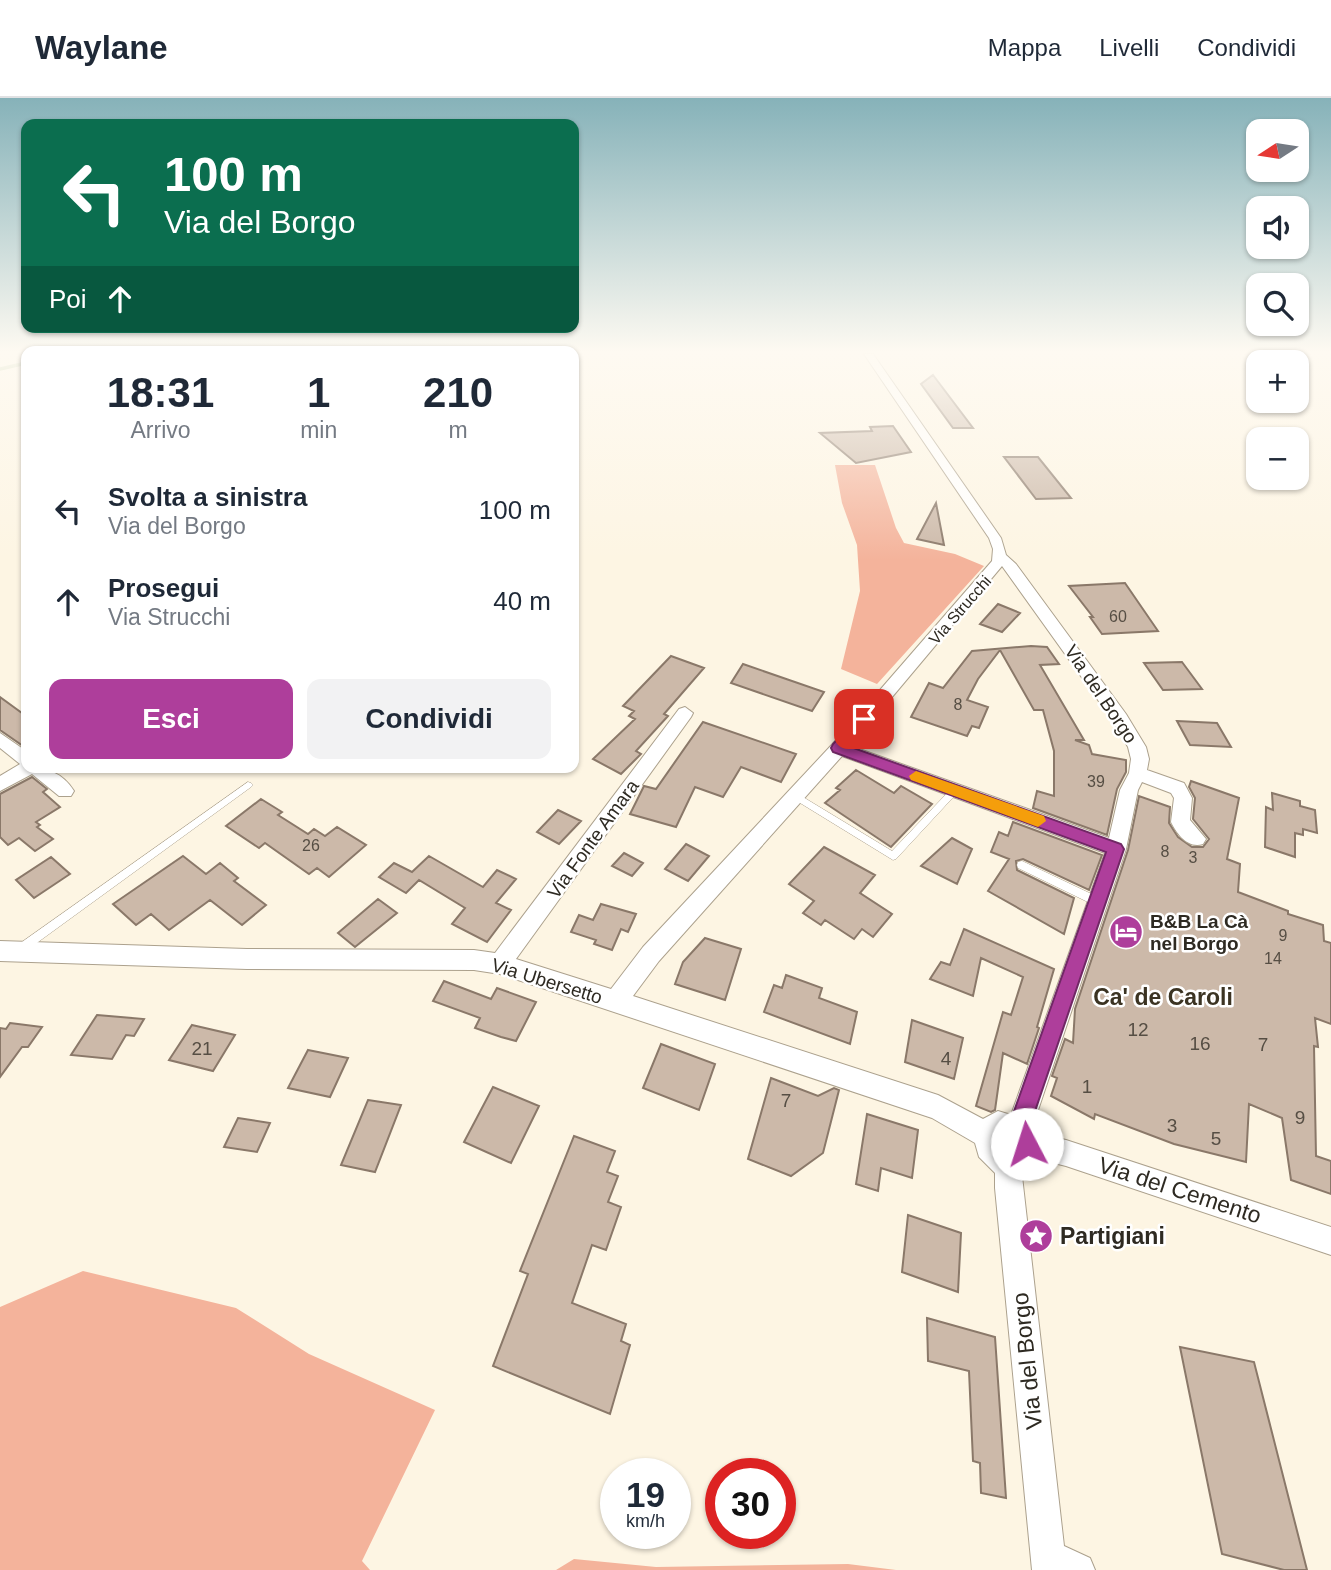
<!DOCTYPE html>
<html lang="it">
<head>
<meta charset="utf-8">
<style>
	body { margin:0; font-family:Arial,sans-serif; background:#f2f2f3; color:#1f2937; height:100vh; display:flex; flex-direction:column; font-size:26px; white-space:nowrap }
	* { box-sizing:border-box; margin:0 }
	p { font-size:23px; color:#747a83 }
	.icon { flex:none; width:38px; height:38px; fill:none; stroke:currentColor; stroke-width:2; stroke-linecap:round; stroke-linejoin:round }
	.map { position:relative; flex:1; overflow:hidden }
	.sheet { position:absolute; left:21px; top:248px; width:558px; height:427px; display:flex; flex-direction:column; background:#fff; border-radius:14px; box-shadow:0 2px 5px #0004 }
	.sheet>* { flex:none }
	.banner { position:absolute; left:21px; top:21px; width:558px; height:214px; border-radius:14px; box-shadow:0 2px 5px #0004; background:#0b6e4f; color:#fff; overflow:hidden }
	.needle { width:46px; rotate:258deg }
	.fabs { position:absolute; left:1246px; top:21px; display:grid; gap:14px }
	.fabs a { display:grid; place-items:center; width:63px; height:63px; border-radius:14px; background:#fff; box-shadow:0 2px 5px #0004; font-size:35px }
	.speed { position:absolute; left:600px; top:1360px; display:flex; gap:14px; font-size:35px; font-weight:700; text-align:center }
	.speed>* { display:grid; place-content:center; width:91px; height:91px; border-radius:50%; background:#fff; box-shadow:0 2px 5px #0004; line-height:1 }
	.speed small { font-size:18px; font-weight:400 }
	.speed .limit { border:10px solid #d22; background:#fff; color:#111 }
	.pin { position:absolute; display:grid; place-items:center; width:60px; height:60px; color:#fff; margin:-30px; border-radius:14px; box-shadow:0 4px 10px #0006 }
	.me { position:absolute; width:77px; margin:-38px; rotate:355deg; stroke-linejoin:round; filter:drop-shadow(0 0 5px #0008) }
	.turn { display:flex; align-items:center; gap:24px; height:147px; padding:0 28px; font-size:32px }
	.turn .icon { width:91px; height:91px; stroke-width:2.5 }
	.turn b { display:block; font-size:49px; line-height:60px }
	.then { display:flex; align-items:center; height:66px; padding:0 28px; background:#0003; gap:14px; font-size:26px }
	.eta { display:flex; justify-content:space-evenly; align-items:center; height:119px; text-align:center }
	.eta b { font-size:42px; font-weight:700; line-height:49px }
	.button { display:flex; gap:14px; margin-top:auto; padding:14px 28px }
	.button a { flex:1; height:80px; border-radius:14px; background:#ae3e9b; color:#fff; font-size:28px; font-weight:700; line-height:80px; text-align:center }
	.button a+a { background:#f2f2f3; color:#1f2937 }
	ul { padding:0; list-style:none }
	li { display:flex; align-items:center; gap:21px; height:91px; padding:0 28px }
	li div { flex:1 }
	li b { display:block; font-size:26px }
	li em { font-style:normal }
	header { display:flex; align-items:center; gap:42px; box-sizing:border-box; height:98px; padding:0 35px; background:#fff; border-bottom:2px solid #e0e1e3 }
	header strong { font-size:33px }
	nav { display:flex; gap:38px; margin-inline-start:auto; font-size:24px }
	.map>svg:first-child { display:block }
</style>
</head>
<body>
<header>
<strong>Waylane</strong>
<nav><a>Mappa</a><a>Livelli</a><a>Condividi</a></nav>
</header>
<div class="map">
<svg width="1331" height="1472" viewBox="0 0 1331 1472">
	<rect width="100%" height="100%" fill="#fdf5e3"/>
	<path fill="#f4b39b" d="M835 367H875L896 430 904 445 955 456 984 468 877 586 841 571 860 493 857 447 842 405Z
		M83 1173 236 1210 309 1256 435 1312 362 1463 370 1472H0V1209Z
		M574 1461 656 1469 848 1466 896 1472H556Z"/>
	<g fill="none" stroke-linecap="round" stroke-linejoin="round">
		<path stroke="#93ae73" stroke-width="3.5" d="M0 271 26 265"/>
	</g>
	<path fill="#ccb9a9" stroke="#8a7869" stroke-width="2" d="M933 277 973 330H953L921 286Z
		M893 328 911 354 856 365 820 335 872 333 870 329Z
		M1004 359H1038L1071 400 1036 401Z
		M936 405 944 447 917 441Z
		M1125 485 1158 533 1102 536 1090 519H1093L1069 488Z
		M998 506 1020 515 1002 534 980 526Z
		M1031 548 1047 549 1059 566 1040 567 1084 642H1075L1089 647 1092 656 1126 662V674L1117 691 1107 737 1033 710 1037 693 1054 698V653L1043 612H1034L1000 552 978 581 967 602 988 609 979 630 972 628 967 638 911 619 929 585 943 590 972 553Z
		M671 558 704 570 664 616 668 618 636 653 641 656 621 676 593 661 635 621 629 618 634 613 623 608Z
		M1182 564 1202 591 1163 592 1144 565Z
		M743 566 824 594 812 613 731 585Z
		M0 599 26 618V650L0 632Z
		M1177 623 1217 625 1231 649 1190 647Z
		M703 624 796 656 781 684 741 669 723 699 695 689 676 729 630 716 644 688 656 691Z
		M856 672 894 695 901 688 932 706 891 749 825 705 840 692 836 690Z
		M32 679 47 691 43 694 60 709 36 724 40 727 37 729 53 741 35 753 19 740 8 747 0 739V696Z
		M1191 683 1239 700 1227 761 1240 766 1238 794 1288 813V816L1323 827 1324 843 1331 845V926L1315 920 1318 949 1314 948 1316 1058 1331 1063V1096L1291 1082 1282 1020 1249 1006 1246 1064 1174 1046 1095 1016 1094 1021 1051 998 1057 980 1052 978 1065 941 1073 945 1075 911 1128 752 1139 698 1170 709 1169 725 1178 739 1192 749H1203L1209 741 1193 721 1195 700 1189 689Z
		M1272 695 1300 703V708L1315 712 1317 735 1303 731V737L1295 735V759L1265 749 1266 709 1273 712Z
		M261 701 282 714 278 717 308 736 314 731 325 738 337 729 366 747 329 779 317 770 309 776 265 745 259 750 226 728Z
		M558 712 581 723 559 746 537 734Z
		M1013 724 1102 757 1089 792 1023 761 1016 763 1017 772 1074 800 1064 836 988 793 1009 761 991 754 999 734 1008 738Z
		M952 740 972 751 957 786 921 768Z
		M686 746 709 758 688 783 665 771Z
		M824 749 875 777 860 795 892 816 873 839 862 831 854 841 825 822 821 827 803 815 814 803 789 786Z
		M624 755 643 765 632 778 612 768Z
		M183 758 206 776 220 765 238 780 234 783 266 807 242 827 210 802 169 832 151 816 136 827 113 806Z
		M429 758 483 789 497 772 516 781 496 805 511 812 487 844 452 826 465 810 419 782 406 795 379 779 394 765 412 774Z
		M51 759 70 776 34 800 16 782Z
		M378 801 397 815 355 849 338 835Z
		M601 806 636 816 628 834 621 831 612 852 594 846 596 842 571 834 579 817 593 822Z
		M964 831 1054 871 1037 929 1039 930 1027 966 1003 955 995 1012 991 1014 976 1008 1003 914 1011 917 1023 879 981 860 973 898 930 881 941 864 950 867Z
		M705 840 741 851 725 902 675 886 683 864Z
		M786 877 822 890 819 900 857 914 850 946 764 914 774 887 782 890Z
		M444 883 491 901 497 890 536 904 516 943 501 939 475 930 480 920 433 903Z
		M97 917 144 921 134 938 126 937 112 961 71 957Z
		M912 922 963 940 954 981 905 964Z
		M10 925 42 929 28 949H22L0 979V930L6 931Z
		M192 927 235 937 213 973 169 962Z
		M661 946 715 966 699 1012 643 990Z
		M308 952 348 960 330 999 288 990Z
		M771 980 818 998 834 990 839 992 823 1055 791 1078 748 1061Z
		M493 989 539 1008 511 1065 464 1044Z
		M368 1002 401 1007 375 1074 341 1067Z
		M867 1016 918 1032 912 1080 881 1070 878 1093 856 1086Z
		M238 1020 270 1025 257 1054 224 1049Z
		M574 1038 615 1053 607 1074 618 1078 608 1104 621 1109 606 1152 592 1147 572 1205 626 1226 621 1243 630 1247 610 1316 493 1268 528 1176 520 1173Z
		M908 1117 961 1135 958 1194 902 1174Z
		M927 1220 995 1239 1006 1400 981 1395 980 1365 973 1363 969 1273 928 1263Z
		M1180 1249 1254 1264 1307 1472H1284L1222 1456Z"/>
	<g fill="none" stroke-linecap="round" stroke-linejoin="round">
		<g stroke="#aca18d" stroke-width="1">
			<path id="lane" d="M248 684 251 685 253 687 251 689 23 855 19 857 15 855 14 852 15 849Z
				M955 689 958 690 960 692 958 694 896 761 893 762 792 700 790 698 795 695 798 696 892 753 952 690Z
				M1022 763 1102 801 1103 804 1102 807 1098 808 1094 807 1018 770 1017 767 1018 764Z"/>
		</g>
		<g stroke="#aca18d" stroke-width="2">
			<path id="street" d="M864 256H873L1001 440 1006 457 1016 466 1126 616 1146 649 1149 661 1147 672 1184 685 1192 700 1190 722 1206 741 1203 746C1188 751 1177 736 1171 724L1174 700 1171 695 1142 684 1138 692 1126 751 1032 1030 1035 1035 1066 1042 1331 1129V1157L1066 1068 1038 1061 1029 1075 1022 1078 1064 1448 1090 1460 1095 1472H1032L995 1090V1075L979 1059 975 1045 932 1020 500 876 474 872 247 871 0 863V843L247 851 474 852 495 855 679 611 685 609 693 615 691 619 516 861 611 891 643 849 840 638 992 463 993 451 989 440ZM1002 468 1113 623 1128 649 1131 661 1129 675 1120 692 1109 740 851 648ZM842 658 1105 755 1011 1017 998 1013 983 1021 938 997 633 898 659 863ZM1001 1039 1010 1044 1014 1053 1008 1052 1001 1045Z
				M0 635 26 653V670C47 670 62 674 74 693L71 698H59L32 676 0 693V678L20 666 0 650Z"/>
		</g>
		<use href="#lane" fill="#fff" fill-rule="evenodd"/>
		<use href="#street" fill="#fff" fill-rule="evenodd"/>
	</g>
	<linearGradient id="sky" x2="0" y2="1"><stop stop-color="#86b2b9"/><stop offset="0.55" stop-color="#fefaf2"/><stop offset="1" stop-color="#fefaf2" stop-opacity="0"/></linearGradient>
	<rect width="1331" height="462" fill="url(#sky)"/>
	<path fill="#ae3e9b" stroke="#712865" stroke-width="2" d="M864 617 871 621 848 648 1121 746 1124 751 1029 1031 1038 1046 1035 1053 1027 1056 1020 1053 1007 1033 1106 754 833 654 831 650 833 646 859 618Z"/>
	<path fill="#f59e0b" d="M916 673 1044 718 1046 723 1038 729 911 682 909 678Z"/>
	<defs>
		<g id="hotel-disc" transform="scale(1.75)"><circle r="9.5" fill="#ae3e9b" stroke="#fff"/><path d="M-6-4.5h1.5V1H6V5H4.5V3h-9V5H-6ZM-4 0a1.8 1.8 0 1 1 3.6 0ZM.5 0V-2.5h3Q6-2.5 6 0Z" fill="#fff"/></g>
		<g id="sight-disc" transform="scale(1.75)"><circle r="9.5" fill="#ae3e9b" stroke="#fff"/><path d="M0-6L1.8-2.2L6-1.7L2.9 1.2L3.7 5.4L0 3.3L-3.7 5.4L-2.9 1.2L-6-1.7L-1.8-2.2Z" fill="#fff"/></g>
	</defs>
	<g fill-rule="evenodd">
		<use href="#hotel-disc" x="1126" y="834"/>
		<use href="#sight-disc" x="1036" y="1138"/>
	</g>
	<g text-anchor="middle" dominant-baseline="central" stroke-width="5" stroke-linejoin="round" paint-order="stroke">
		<g font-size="16" fill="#2e2a22" stroke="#fff">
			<text transform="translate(960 512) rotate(-49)">Via Strucchi</text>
		</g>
		<g font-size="16" fill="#564e44">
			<text x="1118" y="518">60</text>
			<text x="958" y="606">8</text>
			<text x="1096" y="683">39</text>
			<text x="311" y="747">26</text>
			<text x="1165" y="753">8</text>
			<text x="1193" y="759">3</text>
			<text x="1283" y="837">9</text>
			<text x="1273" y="860">14</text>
		</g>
		<g font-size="19" fill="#2e2a22" stroke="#fff">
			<text transform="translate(1101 596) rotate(56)">Via del Borgo</text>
			<text transform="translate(593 741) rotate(-54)">Via Fonte Amara</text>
			<text transform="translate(547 883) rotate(17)">Via Ubersetto</text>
		</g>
		<g font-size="19" font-weight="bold" fill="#2e2a22" stroke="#fff" text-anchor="start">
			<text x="1150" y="823">B&amp;B La Cà<tspan x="1150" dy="22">nel Borgo</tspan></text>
		</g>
		<g font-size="19" fill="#564e44">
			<text x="1138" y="931">12</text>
			<text x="1200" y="945">16</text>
			<text x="1263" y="946">7</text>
			<text x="202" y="950">21</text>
			<text x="946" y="960">4</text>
			<text x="1087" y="988">1</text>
			<text x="786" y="1002">7</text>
			<text x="1300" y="1019">9</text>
			<text x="1172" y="1027">3</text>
			<text x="1216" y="1040">5</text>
		</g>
		<g font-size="23" font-weight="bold" fill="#3b3322" stroke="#fff">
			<text x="1163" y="899">Ca' de Caroli</text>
		</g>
		<g font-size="23" fill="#2e2a22" stroke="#fff">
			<text transform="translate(1180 1092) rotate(18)">Via del Cemento</text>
			<text transform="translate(1027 1263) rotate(-96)">Via del Borgo</text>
		</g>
		<g font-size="23" font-weight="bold" fill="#2e2a22" stroke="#fff" text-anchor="start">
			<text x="1060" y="1138">Partigiani</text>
		</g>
	</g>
</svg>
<div class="fabs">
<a><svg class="needle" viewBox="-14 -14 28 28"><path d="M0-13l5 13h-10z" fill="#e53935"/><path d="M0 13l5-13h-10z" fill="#747a83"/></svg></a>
<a><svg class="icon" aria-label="sound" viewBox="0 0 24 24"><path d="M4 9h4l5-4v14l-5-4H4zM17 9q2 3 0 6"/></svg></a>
<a><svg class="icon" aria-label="search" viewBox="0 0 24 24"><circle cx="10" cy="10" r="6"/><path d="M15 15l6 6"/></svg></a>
<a>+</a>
<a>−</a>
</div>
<div class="speed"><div>19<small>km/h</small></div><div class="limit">30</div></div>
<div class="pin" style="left:864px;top:621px;background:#d93025"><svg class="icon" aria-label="arrive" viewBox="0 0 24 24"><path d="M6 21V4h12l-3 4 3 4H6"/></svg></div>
<svg class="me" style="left:1027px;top:1046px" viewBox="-20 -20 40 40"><circle r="19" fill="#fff"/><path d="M0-13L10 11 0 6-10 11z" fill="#ae3e9b"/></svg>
<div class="banner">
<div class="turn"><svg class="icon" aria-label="left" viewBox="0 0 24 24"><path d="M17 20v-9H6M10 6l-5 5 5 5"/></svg><div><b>100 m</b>Via del Borgo</div></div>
<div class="then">Poi<svg class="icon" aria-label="ahead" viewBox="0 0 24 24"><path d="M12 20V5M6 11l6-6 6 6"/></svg></div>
</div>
<section class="sheet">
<div class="eta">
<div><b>18:31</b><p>Arrivo</p></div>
<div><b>1</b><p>min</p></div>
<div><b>210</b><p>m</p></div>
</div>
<ul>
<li><svg class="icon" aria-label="left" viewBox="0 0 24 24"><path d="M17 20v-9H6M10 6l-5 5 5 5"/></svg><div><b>Svolta a sinistra</b><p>Via del Borgo</p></div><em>100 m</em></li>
<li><svg class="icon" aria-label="ahead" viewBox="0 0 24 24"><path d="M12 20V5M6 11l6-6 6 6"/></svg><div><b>Prosegui</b><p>Via Strucchi</p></div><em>40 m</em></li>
</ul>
<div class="button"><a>Esci</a><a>Condividi</a></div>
</section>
</div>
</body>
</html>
